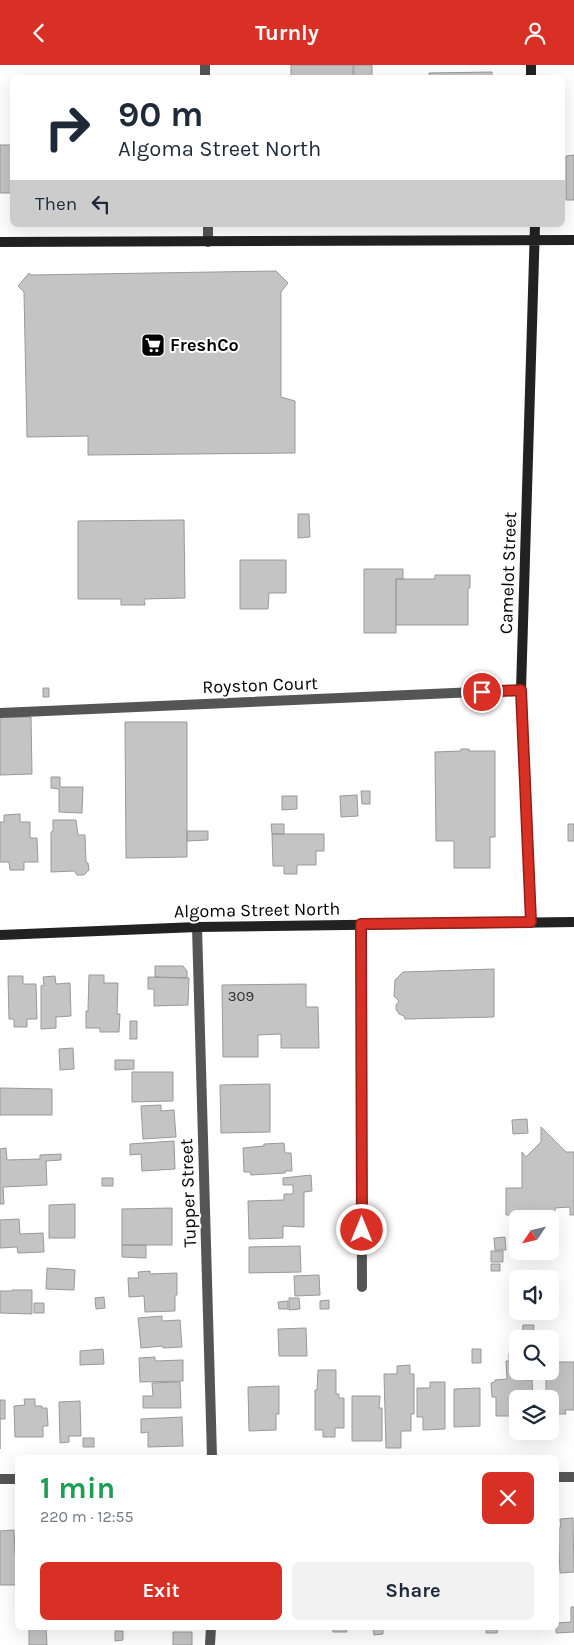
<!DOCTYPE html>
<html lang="en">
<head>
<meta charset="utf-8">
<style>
	body { margin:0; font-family:Karla,sans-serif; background:#f2f2f3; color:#1f2937; height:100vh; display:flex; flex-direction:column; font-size:19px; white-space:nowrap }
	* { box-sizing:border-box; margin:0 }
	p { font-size:16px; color:#747a83 }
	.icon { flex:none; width:28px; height:28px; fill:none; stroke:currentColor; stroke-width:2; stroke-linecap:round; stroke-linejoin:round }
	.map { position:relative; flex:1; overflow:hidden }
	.drawer { position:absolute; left:15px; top:1390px; width:544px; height:175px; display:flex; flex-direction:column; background:#fff; border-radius:8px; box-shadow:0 5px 20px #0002 }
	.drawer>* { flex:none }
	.guide { position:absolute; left:10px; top:10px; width:555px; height:152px; border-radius:8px; box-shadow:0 5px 20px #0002; background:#fff; color:#1f2937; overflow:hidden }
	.needle { width:32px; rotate:235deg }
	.buttons { position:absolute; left:509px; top:1145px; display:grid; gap:10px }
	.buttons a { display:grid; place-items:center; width:50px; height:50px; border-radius:8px; background:#fff; box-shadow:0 5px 20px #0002; font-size:25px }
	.pin { position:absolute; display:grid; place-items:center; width:42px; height:42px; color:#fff; margin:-21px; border:2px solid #fff; border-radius:50%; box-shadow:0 1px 5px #0007 }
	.me { position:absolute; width:55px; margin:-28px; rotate:0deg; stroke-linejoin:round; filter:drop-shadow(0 0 4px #0008) }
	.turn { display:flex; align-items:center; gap:18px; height:105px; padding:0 25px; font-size:22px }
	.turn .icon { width:65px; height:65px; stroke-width:2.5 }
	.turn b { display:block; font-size:35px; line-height:42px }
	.then { display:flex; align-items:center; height:48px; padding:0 25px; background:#0003; gap:10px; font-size:19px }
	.round { display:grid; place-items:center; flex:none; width:52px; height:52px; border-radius:8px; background:#f2f2f3 }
	.head { display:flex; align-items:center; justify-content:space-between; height:85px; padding:0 25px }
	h1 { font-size:30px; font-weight:700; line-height:38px; color:#1e9e55 }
	.button { display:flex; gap:10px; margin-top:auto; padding:10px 25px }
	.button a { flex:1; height:58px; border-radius:8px; background:#d93025; color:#fff; font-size:20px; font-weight:700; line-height:58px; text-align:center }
	.button a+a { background:#f2f2f3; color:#1f2937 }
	header { display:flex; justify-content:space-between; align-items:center; height:65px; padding:0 25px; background:#d93025; color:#fff; font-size:22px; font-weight:700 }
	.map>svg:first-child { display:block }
</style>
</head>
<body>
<header><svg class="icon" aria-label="back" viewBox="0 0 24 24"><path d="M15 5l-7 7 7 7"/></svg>Turnly<svg class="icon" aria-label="person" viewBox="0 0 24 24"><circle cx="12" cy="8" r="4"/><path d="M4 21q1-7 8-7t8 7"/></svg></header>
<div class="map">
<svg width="574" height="1580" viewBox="0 0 574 1580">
	<rect width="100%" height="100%" fill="#fff"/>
	<path fill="#c4c4c4" stroke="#999" d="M291 0H353V12H291Z
		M354 0H372V12H354Z
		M492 7V12H429V8Z
		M0 80H12V128H0Z
		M574 90V135H566V91Z
		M276 206 288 218 281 227V332L295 336V388L88 390V371L27 372 24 227 18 221 29 208 31 210Z
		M298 449H309L310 472 298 473Z
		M184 455 185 533 144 534 145 540H121V534H78V456Z
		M240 495H286V528H269L268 544H240Z
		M364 504H403V514H396V568H364Z
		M435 510H470V523H468V560H396V514H435Z
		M43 623H49V632H43Z
		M0 652H31L32 709 0 710Z
		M125 657H187V792L126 793Z
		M461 684H469V686H495V772H490V803H454V776H436L435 687 461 686Z
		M51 712H60V722H83L82 748 59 747V724L51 723Z
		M361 726H370V739H362Z
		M357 730 358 751 341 752 340 731Z
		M282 731H297V744L282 745Z
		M20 749V757H30V773H37L38 797H24V805H10L9 797H0V757H4V750Z
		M53 755H76L78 770H85L86 797 88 798 89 805 84 810H77L74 806 51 807V767L53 766Z
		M271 759H284V769H272Z
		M568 759H574V776H568Z
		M187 766H208V775L187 776Z
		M272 769H324V786H316V800H297V809H284V801H273Z
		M155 901H183L187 906V913L155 912Z
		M494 904V952L405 954 404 951 399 949 396 944V940L399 936 394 931 395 915 403 907Z
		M89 910H104V918H118L117 949H120L119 967H100V963H86V946H88Z
		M8 911H23V919H36L37 954H27V962H14V954H9Z
		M55 911 56 919 70 918 71 951 56 952V963L41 964V921L44 920 43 912Z
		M148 912 189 913 188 940 154 941V924H148Z
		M306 919V942H318L319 983H281V969L258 970V992H223L222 920Z
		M130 956H137V974H130Z
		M73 983 74 1004 60 1005 59 984Z
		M115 995H134V1004L115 1005Z
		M132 1007H173V1036L132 1037Z
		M270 1019V1067L221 1068 220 1020Z
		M0 1023 52 1024V1050H0Z
		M161 1040V1046L174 1045 176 1072 143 1074 141 1041Z
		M527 1054 528 1068 513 1069 512 1055Z
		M541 1062 566 1087H574V1150H570V1142L555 1143V1150H506V1123H522V1087L526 1092 541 1077Z
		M174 1076 175 1104 142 1106 141 1089 130 1090V1079Z
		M284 1078 285 1088H291L292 1106H285V1108L251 1110 250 1107H244L243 1083 264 1081V1079Z
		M6 1083 7 1095 40 1094V1090L61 1089V1095L46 1096 47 1120 3 1122 4 1139H0V1084Z
		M311 1110 312 1126 304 1127V1162L283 1161V1173L249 1174 248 1136 284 1135V1129H293V1120H283V1113Z
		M102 1113H113V1121H102Z
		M75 1139V1173H49V1140Z
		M172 1143V1180H122V1144Z
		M19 1154 20 1169 43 1168 44 1187 18 1188 17 1182 0 1183V1155Z
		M505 1172 506 1185H495L494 1173Z
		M122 1180H146V1193L122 1192Z
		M300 1181 301 1207 249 1208V1182Z
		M491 1186H503V1197H491Z
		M491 1199H500V1206H491Z
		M47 1203 75 1205 74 1225 46 1224Z
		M150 1206V1209L177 1208V1230L175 1231V1246L145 1247 144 1231 129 1232 128 1213H139L138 1207Z
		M319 1210 320 1230 295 1231 294 1211Z
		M12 1225H32V1249L0 1248V1226H12Z
		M104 1232 105 1243 96 1244 95 1233Z
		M289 1233H299L300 1244 289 1245Z
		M329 1235V1244H320V1236Z
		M288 1236V1244H279L278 1237Z
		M34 1238H44V1248H34Z
		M162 1251V1256L180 1255 182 1282 163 1283V1281L141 1283 138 1253Z
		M523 1260H534L533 1273 522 1272Z
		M306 1263 307 1291H279L278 1264Z
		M103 1284 104 1299 80 1300V1286Z
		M472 1284H481V1298H472Z
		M509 1288H518V1306H526V1315H532L533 1334H518V1355H511V1351H496V1332H492L491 1318 495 1317V1315L507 1314 506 1296H509Z
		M155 1292V1296L183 1295V1316L140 1317 139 1293Z
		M550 1297H574V1345H565L566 1349H550V1334H546V1306H550Z
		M410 1300V1309H414V1349H411V1366H401V1383H386L384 1309H397V1301Z
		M318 1305H336V1329H339V1333H344V1363H335V1372H323V1365H315V1325H317Z
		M180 1317 181 1343H143V1331H153L152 1318Z
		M430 1317H445V1364L423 1365V1352H417V1323H430Z
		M279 1321V1349H276V1365L249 1366 248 1322Z
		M480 1323V1361L454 1362V1324Z
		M352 1331H380L379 1343H382V1376H352Z
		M24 1334H35V1341H42V1343H47L48 1361H43V1372H15L14 1341 25 1340Z
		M0 1335H5V1354H0V1384Z
		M80 1336 81 1371H69V1377L60 1378 59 1337Z
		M182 1352 183 1381 148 1382V1367L141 1368V1354Z
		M83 1373H94V1382H83Z
		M573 1453 574 1507 560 1508 558 1463H561L560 1454Z
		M14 1465 15 1489H18L17 1520H0V1466Z
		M571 1542H574V1567L556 1568V1558L571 1557Z
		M29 1562H46L47 1580H29Z
		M333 1562H346L347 1567H333Z
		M486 1562H498L497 1568H486Z
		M383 1563V1569L374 1570 373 1564Z
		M115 1566H123V1575L115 1576Z
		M173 1567H192V1580H173Z"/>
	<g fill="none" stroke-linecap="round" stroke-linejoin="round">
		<path stroke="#555" stroke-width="10" d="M205 0V12
			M208 160V177
			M0 648 521 625
			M361 859 362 1222
			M197 862 212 1392
			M556 1412H574
			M0 1414H18
			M210 1580 211 1562"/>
		<path stroke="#222" stroke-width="10" d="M531 0V12
			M0 177 574 175
			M531 857 521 625 535 160
			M0 870 197 862 574 857"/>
	</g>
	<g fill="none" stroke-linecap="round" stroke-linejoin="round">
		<g stroke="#8d1f18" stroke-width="12">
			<path id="route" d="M362 1165 361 859 531 857 521 625 482 627"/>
		</g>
		<use href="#route" stroke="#d93025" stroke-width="9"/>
	</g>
	<defs>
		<g id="supermarket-square" transform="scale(1.25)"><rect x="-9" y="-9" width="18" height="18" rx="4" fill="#000" stroke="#fff"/><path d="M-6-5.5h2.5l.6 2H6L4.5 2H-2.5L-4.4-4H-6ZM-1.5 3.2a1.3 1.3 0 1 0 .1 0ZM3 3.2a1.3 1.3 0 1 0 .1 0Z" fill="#fff"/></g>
	</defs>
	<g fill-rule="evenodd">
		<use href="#supermarket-square" x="153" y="280"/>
	</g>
	<g text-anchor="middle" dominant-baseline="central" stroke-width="4" stroke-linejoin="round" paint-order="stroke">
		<g font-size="15" fill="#313131">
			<text x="241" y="931">309</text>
		</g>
		<g font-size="18" font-weight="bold" fill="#000" stroke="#fff" text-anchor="start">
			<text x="170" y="280">FreshCo</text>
		</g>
		<g font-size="18" fill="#000" stroke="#fff">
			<text transform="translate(508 508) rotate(-88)">Camelot Street</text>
			<text transform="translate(260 620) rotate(-2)">Royston Court</text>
			<text transform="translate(257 845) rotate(-1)">Algoma Street North</text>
			<text transform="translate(188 1128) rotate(-92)">Tupper Street</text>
		</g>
	</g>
</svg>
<div class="buttons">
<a><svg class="needle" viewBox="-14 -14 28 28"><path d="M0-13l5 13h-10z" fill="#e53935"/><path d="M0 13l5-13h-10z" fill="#747a83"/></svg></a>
<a><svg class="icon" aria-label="sound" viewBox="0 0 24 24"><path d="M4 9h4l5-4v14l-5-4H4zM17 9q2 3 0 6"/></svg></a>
<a><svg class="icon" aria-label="search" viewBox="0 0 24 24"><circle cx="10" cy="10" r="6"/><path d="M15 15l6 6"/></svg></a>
<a><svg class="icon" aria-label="layers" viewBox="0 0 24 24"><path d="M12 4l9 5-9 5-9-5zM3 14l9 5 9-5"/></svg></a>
</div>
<div class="pin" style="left:482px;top:627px;background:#d93025"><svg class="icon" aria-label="arrive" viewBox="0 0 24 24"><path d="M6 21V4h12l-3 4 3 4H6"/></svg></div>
<svg class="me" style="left:362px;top:1165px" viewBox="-20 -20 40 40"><circle r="17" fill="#d93025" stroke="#fff" stroke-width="3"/><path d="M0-11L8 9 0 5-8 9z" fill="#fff"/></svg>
<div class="guide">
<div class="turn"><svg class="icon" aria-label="right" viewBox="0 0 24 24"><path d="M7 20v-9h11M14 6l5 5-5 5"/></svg><div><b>90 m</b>Algoma Street North</div></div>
<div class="then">Then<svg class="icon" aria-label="left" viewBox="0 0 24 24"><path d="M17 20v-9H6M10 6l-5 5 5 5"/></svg></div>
</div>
<section class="drawer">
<div class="head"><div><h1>1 min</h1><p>220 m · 12:55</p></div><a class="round" style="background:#d93025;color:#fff"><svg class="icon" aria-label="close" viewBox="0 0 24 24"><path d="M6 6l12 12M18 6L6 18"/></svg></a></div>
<div class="button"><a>Exit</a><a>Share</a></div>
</section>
</div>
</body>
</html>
